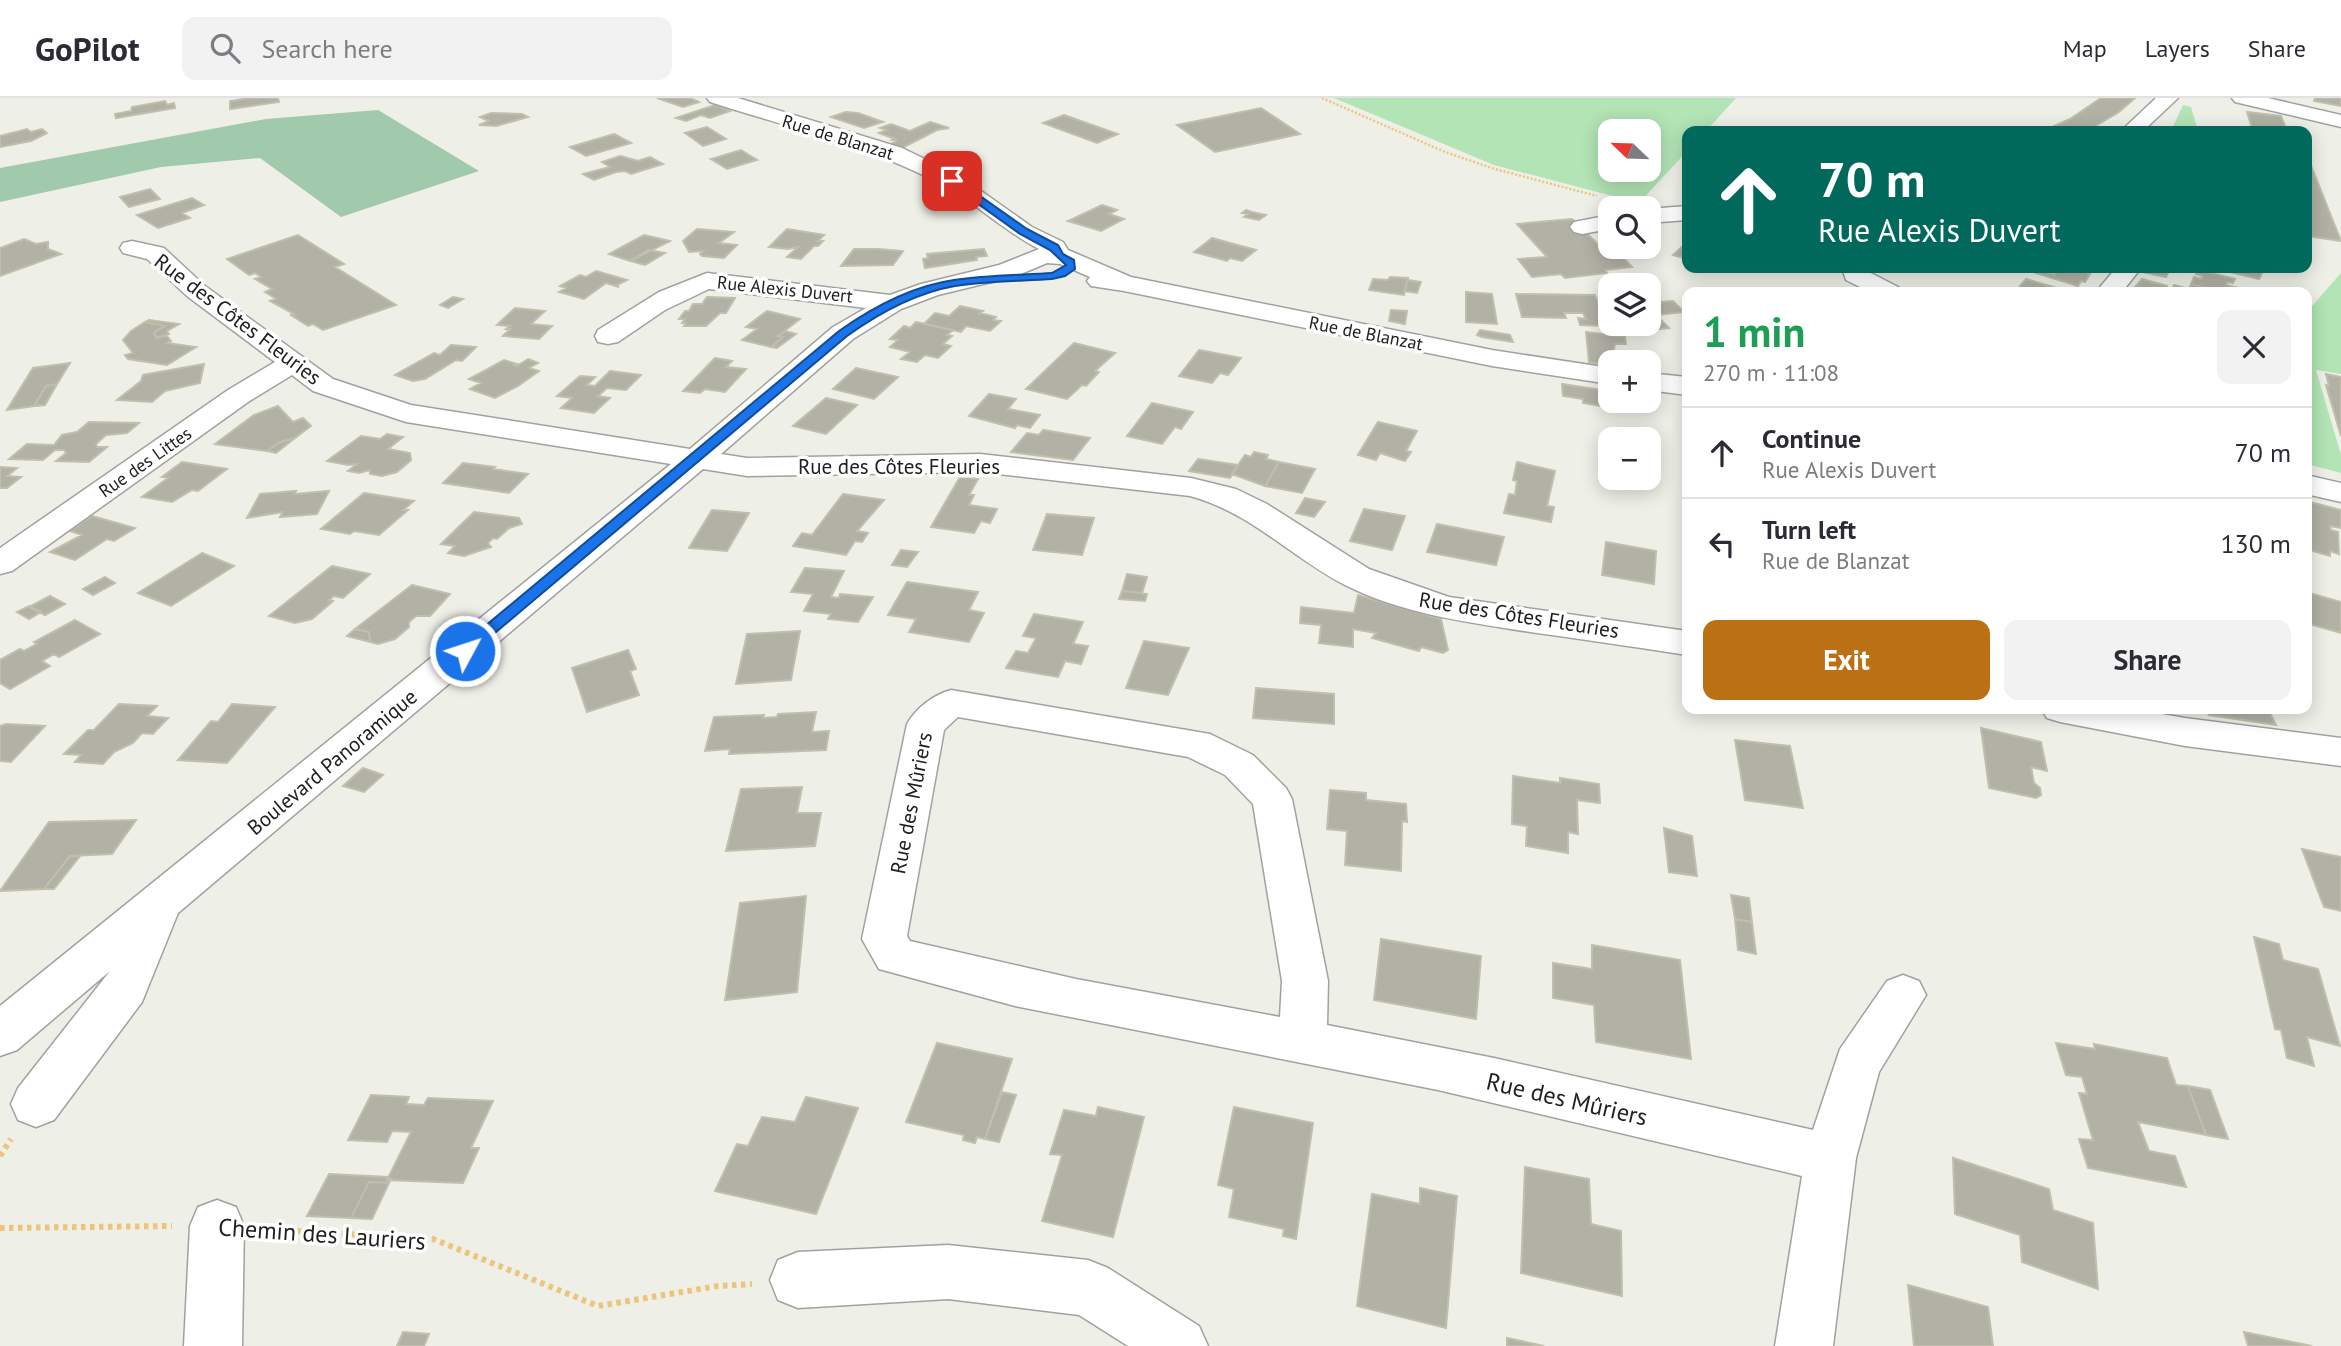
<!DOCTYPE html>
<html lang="en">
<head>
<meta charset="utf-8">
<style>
	body { margin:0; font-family:"PT Sans",sans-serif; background:#f2f2f3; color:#2b2b33; height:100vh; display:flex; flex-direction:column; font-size:26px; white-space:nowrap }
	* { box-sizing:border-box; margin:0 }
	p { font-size:23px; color:#7c7c81 }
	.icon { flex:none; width:38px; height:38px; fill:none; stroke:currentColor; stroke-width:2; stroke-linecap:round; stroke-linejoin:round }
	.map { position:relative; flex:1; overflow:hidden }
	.drawer { position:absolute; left:1682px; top:189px; width:630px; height:427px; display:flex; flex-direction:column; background:#fff; border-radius:14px; box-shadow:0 4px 18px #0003 }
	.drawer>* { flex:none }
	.hud { position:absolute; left:1682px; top:28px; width:630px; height:147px; border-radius:14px; box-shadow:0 4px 18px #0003; background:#00695c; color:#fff; overflow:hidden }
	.needle { width:46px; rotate:293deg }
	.tools { position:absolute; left:1598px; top:21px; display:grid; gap:14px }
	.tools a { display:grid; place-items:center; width:63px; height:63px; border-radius:14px; background:#fff; box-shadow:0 4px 18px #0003; font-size:35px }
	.pin { position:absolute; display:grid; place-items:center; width:60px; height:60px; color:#fff; margin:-30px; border-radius:14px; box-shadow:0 4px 10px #0006 }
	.me { position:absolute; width:77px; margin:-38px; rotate:50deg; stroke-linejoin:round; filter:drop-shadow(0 0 5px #0008) }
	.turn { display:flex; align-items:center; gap:24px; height:147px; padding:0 21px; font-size:32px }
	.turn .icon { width:91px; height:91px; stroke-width:2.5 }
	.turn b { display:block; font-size:49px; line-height:60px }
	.round { display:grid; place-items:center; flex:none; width:74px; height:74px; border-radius:14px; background:#f2f2f3 }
	.headline { display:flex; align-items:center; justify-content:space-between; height:119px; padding:0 21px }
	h1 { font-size:42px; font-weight:700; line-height:52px; color:#1e9e55 }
	.primary-button { display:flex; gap:14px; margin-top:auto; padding:14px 21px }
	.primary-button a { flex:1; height:80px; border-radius:14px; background:#bb7014; color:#fff; font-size:28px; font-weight:700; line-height:80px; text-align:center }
	.primary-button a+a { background:#f2f2f3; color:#2b2b33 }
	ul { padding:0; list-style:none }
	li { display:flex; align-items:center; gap:21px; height:91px; padding:0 21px; border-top:2px solid #e1e1e2 }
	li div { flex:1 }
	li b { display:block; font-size:26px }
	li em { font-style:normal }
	header { display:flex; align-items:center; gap:42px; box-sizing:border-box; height:98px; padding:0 35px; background:#fff; border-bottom:2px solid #e1e1e2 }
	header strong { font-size:33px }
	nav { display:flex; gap:38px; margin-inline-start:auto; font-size:24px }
	.search { width:490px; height:63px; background:#f2f2f3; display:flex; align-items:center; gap:18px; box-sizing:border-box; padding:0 24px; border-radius:14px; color:#7c7c81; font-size:26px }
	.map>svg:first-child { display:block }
</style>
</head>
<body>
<header>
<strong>GoPilot</strong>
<div class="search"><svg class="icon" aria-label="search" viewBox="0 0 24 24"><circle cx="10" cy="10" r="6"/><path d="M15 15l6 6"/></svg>Search here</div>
<nav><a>Map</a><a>Layers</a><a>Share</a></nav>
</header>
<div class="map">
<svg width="2341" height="1248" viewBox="0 0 2341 1248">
	<rect width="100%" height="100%" fill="#eeefe7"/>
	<path fill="#b2e4b5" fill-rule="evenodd" d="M1334 0H1736L1706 33H1687V53L1639 105 1494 67ZM1610 33H1648V72H1610Z
		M2183 7 2191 9 2198 33H2171Z
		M2341 175V276L2316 272 2341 357V375L2307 366 2306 215Z"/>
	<path fill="#a0caab" d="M378 12 479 73 341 119 260 60 161 69 0 104V70L266 21Z"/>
	<path fill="#b2b1a6" stroke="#c0bfab" stroke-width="2" d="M250 0H278L279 4 230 11V3Z
		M657 0H690L699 4 683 9Z
		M2101 0H2135L2119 14 2087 33H2043L2070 21Z
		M2315 0H2341V8L2314 3Z
		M165 3 167 7 174 5 175 10 116 20 115 16 131 13 132 9Z
		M715 7 730 13 710 20 701 17 686 23 676 20Z
		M1261 10 1300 36 1215 54 1177 27Z
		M846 14 858 15 883 24 864 30 831 19Z
		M2247 14 2281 18 2287 33H2253Z
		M491 15 522 16 528 19 496 28 479 27 489 23 480 19Z
		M1064 17 1118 36 1097 45 1043 25Z
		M930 24 949 30 937 32 902 50 891 46 896 43 892 42 895 41 879 35 887 32 880 30 891 26 910 33Z
		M707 29 726 41 703 48 685 35Z
		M27 31 31 34 42 31 47 35 31 43 0 49V38Z
		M614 36 631 45 586 58 570 49Z
		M741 52 757 62 727 71 711 61Z
		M2306 55 2341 143 2306 138Z
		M620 58 638 63 650 59 663 66 631 76 625 73 616 74 594 82 583 76 610 69 602 64Z
		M150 91 160 101 129 109 120 99Z
		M192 100 204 107 182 115 190 120 158 130 137 117Z
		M1102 107 1117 112 1109 116 1124 121 1101 133 1068 123Z
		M1246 112 1252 114 1266 117 1259 122 1244 119 1248 116 1242 115Z
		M1572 121 1605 153 1616 152 1632 169 1605 172 1607 175 1565 180 1561 176 1532 179 1518 161 1547 159 1517 126Z
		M697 131 734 134 719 145 737 147 724 160 702 158 700 156 703 153 689 154 683 143Z
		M787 131 824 137 818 143H823L818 148H814L801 161 787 159 798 149 788 151 769 149Z
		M298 137 344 166 335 169 396 207 323 232 313 226 308 228 291 217 294 216 270 203 276 201 265 194 272 191 255 181 261 179 255 175 249 177 227 161Z
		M644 137 670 143 630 163 609 156Z
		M1212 140 1256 152 1242 163 1230 160 1227 163 1194 154Z
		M24 141 36 146 48 144V151L61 156 0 178V150Z
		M1687 144V161L1673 157Z
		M854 151H878L903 153 893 167 841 168Z
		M984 151 987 158 976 159 977 162 925 170 923 161 928 160 927 156Z
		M648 152 665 155 645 167 630 163Z
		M2040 170H2047L2045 174 2055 177 2056 170H2075L2090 176 2085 184 2081 183 2078 188 2036 175Z
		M2145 170H2165L2170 171 2166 179 2143 174Z
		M2229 170H2260L2264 171 2259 181 2227 173Z
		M2198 172 2235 181 2233 185 2228 184 2226 187 2239 190 2238 194H2223L2191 186 2194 179 2201 181 2203 178 2196 176Z
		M596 173 627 182 617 187 619 189 606 185 584 201 559 194 566 190 560 188 580 177 586 179Z
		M1390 179 1408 180 1404 197 1369 192 1373 181 1388 182Z
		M2026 181 2067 193H2016Z
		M2142 181 2167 188 2164 194 2135 189Z
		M1408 182 1421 184 1417 195 1404 193Z
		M2191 186 2223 194 2171 193 2174 187 2189 191Z
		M1466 194 1492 196 1497 226 1466 224Z
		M1516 196 1595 197 1607 228 1580 227 1578 220 1586 221 1583 215H1564L1566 220 1522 219Z
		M453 199 463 201 448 210 440 207Z
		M707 199 735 200 726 215H720L706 228H684L686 225H682L685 221H679L685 213H689L693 206H702Z
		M1673 203 1684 214 1656 217 1669 230 1644 233 1637 226H1648V205Z
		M960 208 983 213 980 215 996 219 993 222 1001 223 990 233 966 228 961 234 924 226 935 215 949 218Z
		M515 210 545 213 531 226 552 228 539 241 503 238 510 231H506L510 228 497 227Z
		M1391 212 1407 213 1405 226 1389 223Z
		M767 213 800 221 778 238 783 239 771 249 742 242 757 231 746 229Z
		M149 222 179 226 167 233 169 236 157 240 154 236 156 233 165 228 145 224Z
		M145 224 165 228 156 233 154 236 157 240 166 237 171 243 167 245 196 249 167 267 128 261 125 257 133 255 123 242 131 233Z
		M916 224 953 232 947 237 952 238 943 246 951 248 938 260 925 257 917 264 901 261 910 254 890 249 898 242 890 241 904 228 910 230Z
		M1480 232 1510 237 1513 244 1482 239 1477 237Z
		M785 233 796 236 777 250 771 249 783 239 778 238Z
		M1586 234 1625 239 1626 246H1615L1613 256 1640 258 1641 264H1610V267L1589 264Z
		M1074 245 1115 255 1095 273 1099 274 1086 288 1082 287 1067 301 1026 291Z
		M451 247 476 249 462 263 456 262 425 281 413 283 395 277 434 255 440 257Z
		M1199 252 1241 260 1228 277 1220 275 1212 285 1179 278Z
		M715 260 732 263 726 269 746 271 725 294 705 291 700 295 683 293Z
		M528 261 538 265 529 270 539 273 518 288 495 300 470 291 481 285 469 281 504 262 517 266 514 267 517 268Z
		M70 265 57 286 46 288 34 308 7 312 33 270Z
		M204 266 200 285 165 293 152 304 117 302 141 283 143 277Z
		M856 270 898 279 874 301 833 291Z
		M610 273 641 277 626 292 607 290 598 298 610 300 594 315 561 310 572 300 557 298 580 278 595 279 587 287 595 288Z
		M2326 276 2341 279V338L2326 287 2329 288Z
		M57 286 45 307 34 308 46 288Z
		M1562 286 1610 293V303H1631V313L1583 305V301L1563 298Z
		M989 296 1016 301 1008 311 1040 317 1030 330 1017 327 1015 330 969 318Z
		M826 300 857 307 826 336 793 328Z
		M1152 305 1193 314 1181 331 1175 329 1162 346 1127 338Z
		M278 308 293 324 303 320 311 328 295 340 280 344 267 353 215 346 254 317Z
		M89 324 139 325 127 335 106 337 96 346 97 349H107L89 364 56 363 66 355 64 352H55L43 362 9 361 27 346 54 347 62 337 77 334Z
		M1378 324 1417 333 1406 353 1411 354 1405 363 1380 355 1376 362 1358 357Z
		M1043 332H1044L1090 340 1073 362 1011 354 1027 335 1039 337Z
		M387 336 403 339 388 351 410 355 411 362 397 374 382 378 370 376V372L359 375 348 373 357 366 348 367 327 363 361 338 380 341Z
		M295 340 276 355 267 353 280 344Z
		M1254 354 1268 357 1266 361 1279 364 1265 388 1232 376 1245 357 1251 359Z
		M1198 361 1238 367 1230 380 1189 373Z
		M182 364 227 371 198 393 192 392 172 404 142 399 168 380 162 379Z
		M1279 364 1315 371 1302 395 1265 388Z
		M1517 364 1555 373 1547 408 1554 409 1551 424 1504 415 1509 396 1515 397 1517 383 1513 382Z
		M463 365 495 369 493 371 528 376 509 395 443 385Z
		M0 369 17 370 7 378 21 379 7 390H0Z
		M960 379 978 381 969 397H974L969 407 997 411 990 425 981 423 974 435 931 429Z
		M296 393 294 396 329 393 317 416 280 419 283 414 247 420 260 396Z
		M364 395 414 403 403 412H408L379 437 354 433 350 436 321 431Z
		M843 396 884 402 857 433 868 435 862 444 855 443 846 457 793 448 802 435 812 437Z
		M1305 400 1325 404 1314 419 1296 415Z
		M2306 403 2341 412V430L2330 428 2331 432 2338 434 2339 456 2330 453V458L2306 451Z
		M1364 411 1405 418 1392 452 1350 443Z
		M712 412 749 415 727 453 689 450Z
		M474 414 519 420 522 426 509 430 497 441 493 440 488 445 491 449 464 458 448 455 455 448 441 446Z
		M1047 416 1094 420 1082 457 1033 452Z
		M92 418 135 430 114 443 107 441 75 462 50 454 82 437 70 433Z
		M1437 426 1504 439 1496 467 1427 454Z
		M1606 444 1656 453 1654 486 1602 477Z
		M901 452 918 454 907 469 892 467Z
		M202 455 234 468 171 508 138 495Z
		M332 468 370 476 343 500 334 498 329 502 333 503 312 521 295 525 269 518Z
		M805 470 844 473 831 499 839 500 840 496 873 499 858 524 828 521 831 516 804 513 813 496 791 494Z
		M1127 476 1147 479 1142 495 1122 493Z
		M105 479 115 485 93 497 83 491Z
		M907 484 978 494 969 512 984 515 969 544 909 534 916 521 888 517Z
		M412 487 450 496 430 518H416L409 524V529L395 541 378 546 370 544 369 534 355 531Z
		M1122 493 1147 496 1145 503 1119 501Z
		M2306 494 2341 504V535L2306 525Z
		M1358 497 1441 521 1448 552 1443 555 1421 549 1419 553 1372 540 1376 535 1353 531V549L1319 545 1321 527 1300 525 1301 509 1354 515Z
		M50 498 65 506 45 517 29 509Z
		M29 508 41 514 29 521 17 514Z
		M1034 516 1083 524 1073 546 1088 548 1081 566 1065 563 1058 579 1006 570 1016 553 1028 555 1036 540 1023 538Z
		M75 522 100 536 59 559 54 556 42 563 50 568 10 591 0 585V562L20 551 24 553 37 546 34 544Z
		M355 531 369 534 370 544 347 538Z
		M800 533 791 582 736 586 747 536Z
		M1144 543 1189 550 1168 597 1126 590Z
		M628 552 636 571 630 573 639 597 587 614 572 570Z
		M1256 590 1334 596V626L1253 620Z
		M119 606 157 608 147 618 168 620 153 636 142 635 133 645 114 654 103 666 75 664 81 657 64 656 88 632H94Z
		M232 606 275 609 227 665 178 662 211 623 218 624Z
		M2206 611H2268L2276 627 2209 617Z
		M816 614 812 634 829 633 826 652 729 656 730 651 705 653 714 619 764 617 763 620 777 619 778 616Z
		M6 626 45 628 11 664 0 663V628Z
		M1981 630 2041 644 2047 673 2031 669 2034 685 2040 690 2041 697 2036 700 1989 690Z
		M1735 642 1790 648 1803 710 1745 702Z
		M363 670 383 677 364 694 343 688Z
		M1513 678 1560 685V680L1599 686 1600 705 1577 702 1578 736 1568 734V755L1526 748 1527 728 1512 726Z
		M802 689 797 715H821L815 748 726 753 741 691Z
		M1330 692 1366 695V702L1406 706 1407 724 1402 723 1401 773 1345 767 1347 733 1327 731Z
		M136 722 112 756 70 758 44 791 0 793 49 724Z
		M1664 730 1692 738 1697 778 1669 774Z
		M2302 751 2341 759V813L2324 809Z
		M70 758H80L54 791H44Z
		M1731 797 1749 800 1752 824 1735 821Z
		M806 798 797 894 725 902 740 805Z
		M1735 821 1752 824 1756 856 1738 852Z
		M2254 839 2279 846 2283 862 2318 871 2340 948 2307 939 2314 968 2287 960 2281 932 2275 931Z
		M1381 841 1481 858 1476 921 1374 902Z
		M1592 847 1680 862 1691 961 1596 944 1594 907 1553 900V865L1592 871Z
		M937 945 1012 961 985 1041 977 1039 975 1045 963 1042 964 1037 906 1024Z
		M2056 945 2095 951 2094 946 2167 960 2176 987 2188 988 2206 1037 2138 1024 2149 1053 2175 1058 2186 1089 2088 1070 2079 1041 2093 1042 2079 995 2087 996 2082 979 2066 977Z
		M2188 988 2210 992 2228 1041 2206 1037Z
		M1002 994 1016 997 999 1044 985 1041Z
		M371 997 409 999 406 1006 424 1007 428 1000 493 1003 471 1050H479L463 1085 387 1082 411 1034 392 1033 387 1044 348 1042Z
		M806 999 858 1010 816 1116 715 1093 737 1046 748 1048 762 1019 795 1024Z
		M1098 1009 1144 1019 1113 1139 1042 1123 1062 1057 1050 1056 1064 1012 1096 1018Z
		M1234 1009 1313 1025 1296 1141 1283 1138 1284 1131 1229 1119 1234 1091 1218 1087Z
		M1953 1060 2049 1091 2053 1112 2093 1125 2098 1191 2022 1164 2020 1137 1955 1116Z
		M1525 1069 1589 1081 1591 1126 1621 1133 1622 1198 1521 1175Z
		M329 1076 388 1079 387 1082 391 1081 389 1085 369 1084 351 1120 307 1118Z
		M369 1084 389 1085 372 1121 351 1120Z
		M1420 1090 1457 1098 1446 1230 1357 1208 1372 1096 1420 1106Z
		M1908 1187 1988 1209 1993 1248H1914Z
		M403 1234 429 1236 424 1248H397Z
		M2244 1234 2312 1248H2248Z
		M1507 1240 1544 1248H1507Z"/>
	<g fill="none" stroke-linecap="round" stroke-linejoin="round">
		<g stroke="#a1a1a1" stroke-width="3">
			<path id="minor" d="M707 0H738L902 50 960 78 1032 129 1063 144 1068 152 1131 179 1492 252 1610 270V286L1492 268 1124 193 1091 188 1087 183 1090 179 1060 166 1047 165 1016 178 938 197 901 211 853 241 721 356 747 360 980 356 1191 380 1236 391 1267 406 1369 471 1449 499 1687 533V557C1635 549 1582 541 1530 534 1467 524 1402 516 1345 487 1291 459 1250 414 1190 398L980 374 747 378 703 371 178 815 142 904 54 1022 36 1029 18 1022 11 1006 18 990 110 873 17 952 0 958V908L671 366 406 324 313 293 292 277 248 304 12 473 0 476V450L228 292 275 264 187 198 147 161 123 155 120 150 123 145 132 143 164 150 205 188 333 281 411 307 690 351 833 229 866 210 709 191 665 212 618 244 608 246 598 244 595 238 598 232 659 194 707 175 890 197 921 186 999 167 1039 151C1004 133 976 105 941 86 869 48 788 29 710 4Z
				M2156 0H2178L2143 33H2121Z
				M2232 0H2268L2341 17V29L2235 4Z
				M1687 108V122L1648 125V111Z
				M1610 117V131L1582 136 1574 134 1570 129 1574 124Z
				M1842 170H1866L1867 173 1898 189 1902 194H1870L1846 182Z
				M2116 170H2141L2122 194H2096Z
				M1648 275 1687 279V297L1648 292Z
				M2306 377 2341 385V404L2306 396Z
				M951 592 1210 636 1253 657 1286 690 1292 701 1328 883 1327 927 1494 960 1813 1032 1840 951 1887 883 1903 877 1919 883 1926 897 1879 974 1856 1060 1833 1248H1775L1802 1078 1438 992 1015 908 879 871 862 841 907 626C916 610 933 597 951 592ZM958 619 1188 659 1225 677 1253 706 1282 883 1280 919 1076 881 910 843 907 838 944 632Z
				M2041 611H2133L2185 620 2341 640V668L2185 648 2060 624 2047 620Z
				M217 1102 236 1109 244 1128 242 1248H184L190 1128 198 1109Z
				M948 1147 1088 1162 1108 1170 1199 1228 1208 1248H1128L1079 1217 948 1201 798 1210 778 1202 770 1182 778 1162 798 1154Z"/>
		</g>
		<path stroke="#ecc57b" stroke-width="2.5" stroke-dasharray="2 2" stroke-linecap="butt" d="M1322 0 1445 54 1495 71 1597 98"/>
		<path stroke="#ecc57b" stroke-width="6" stroke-dasharray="4.5 4.5" stroke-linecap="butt" d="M0 1058 11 1041
			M0 1130 172 1128
			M261 1131 433 1141 598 1208 718 1188 752 1186"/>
		<use href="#minor" fill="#fff" fill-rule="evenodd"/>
	</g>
	<path fill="#1a73e8" stroke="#114b97" stroke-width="2" d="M949 81H956L1027 131 1058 147 1063 156 1074 162 1075 171 1065 178 1052 181C1020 183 986 183 955 188 915 195 879 215 847 238L470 556H460L458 553 460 549 839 233C873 209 912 188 954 182 986 177 1020 177 1052 175L1066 167 1050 152 1020 136 949 85Z"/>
	<g text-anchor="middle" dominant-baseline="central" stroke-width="7" stroke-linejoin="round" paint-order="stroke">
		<g font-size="18" fill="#202020" stroke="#fff">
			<text transform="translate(838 39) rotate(17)">Rue de Blanzat</text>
			<text transform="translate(785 191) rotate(6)">Rue Alexis Duvert</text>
			<text transform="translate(1366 235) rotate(11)">Rue de Blanzat</text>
			<text transform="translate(145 364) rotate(-35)">Rue des Littes</text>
		</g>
		<g font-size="21" fill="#202020" stroke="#fff">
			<text transform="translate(238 221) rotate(37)">Rue des Côtes Fleuries</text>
			<text x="899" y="368">Rue des Côtes Fleuries</text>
			<text transform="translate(1519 517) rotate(9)">Rue des Côtes Fleuries</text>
			<text transform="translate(332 664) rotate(-40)">Boulevard Panoramique</text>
			<text transform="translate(911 705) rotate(-79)">Rue des Mûriers</text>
		</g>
		<g font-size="24" fill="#202020" stroke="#fff">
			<text transform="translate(1567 1001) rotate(13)">Rue des Mûriers</text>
			<text transform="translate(322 1136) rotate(4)">Chemin des Lauriers</text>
		</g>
	</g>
</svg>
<div class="tools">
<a><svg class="needle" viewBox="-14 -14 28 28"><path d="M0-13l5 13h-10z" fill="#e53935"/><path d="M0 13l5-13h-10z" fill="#7c7c81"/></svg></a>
<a><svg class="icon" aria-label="search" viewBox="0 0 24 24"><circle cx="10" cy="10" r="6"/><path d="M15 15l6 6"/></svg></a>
<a><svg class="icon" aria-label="layers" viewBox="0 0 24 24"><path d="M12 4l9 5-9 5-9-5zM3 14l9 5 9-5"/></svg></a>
<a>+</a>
<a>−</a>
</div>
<div class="pin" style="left:952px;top:83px;background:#d93025"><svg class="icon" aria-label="arrive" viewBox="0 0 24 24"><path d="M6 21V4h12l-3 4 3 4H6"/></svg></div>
<svg class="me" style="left:465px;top:553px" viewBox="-20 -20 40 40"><circle r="17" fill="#1a73e8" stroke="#fff" stroke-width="3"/><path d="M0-11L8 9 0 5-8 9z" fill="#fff"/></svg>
<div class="hud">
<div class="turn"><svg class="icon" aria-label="ahead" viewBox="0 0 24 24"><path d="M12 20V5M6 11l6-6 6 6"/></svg><div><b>70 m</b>Rue Alexis Duvert</div></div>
</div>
<section class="drawer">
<div class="headline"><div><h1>1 min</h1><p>270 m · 11:08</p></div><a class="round"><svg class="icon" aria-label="close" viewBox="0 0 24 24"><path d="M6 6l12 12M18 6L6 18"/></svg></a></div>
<ul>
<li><svg class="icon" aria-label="ahead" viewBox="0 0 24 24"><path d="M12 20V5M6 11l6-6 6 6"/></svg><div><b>Continue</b><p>Rue Alexis Duvert</p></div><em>70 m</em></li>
<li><svg class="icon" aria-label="left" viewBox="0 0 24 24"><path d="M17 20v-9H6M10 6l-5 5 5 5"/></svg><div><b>Turn left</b><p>Rue de Blanzat</p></div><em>130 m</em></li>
</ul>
<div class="primary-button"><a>Exit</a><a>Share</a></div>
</section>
</div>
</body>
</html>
